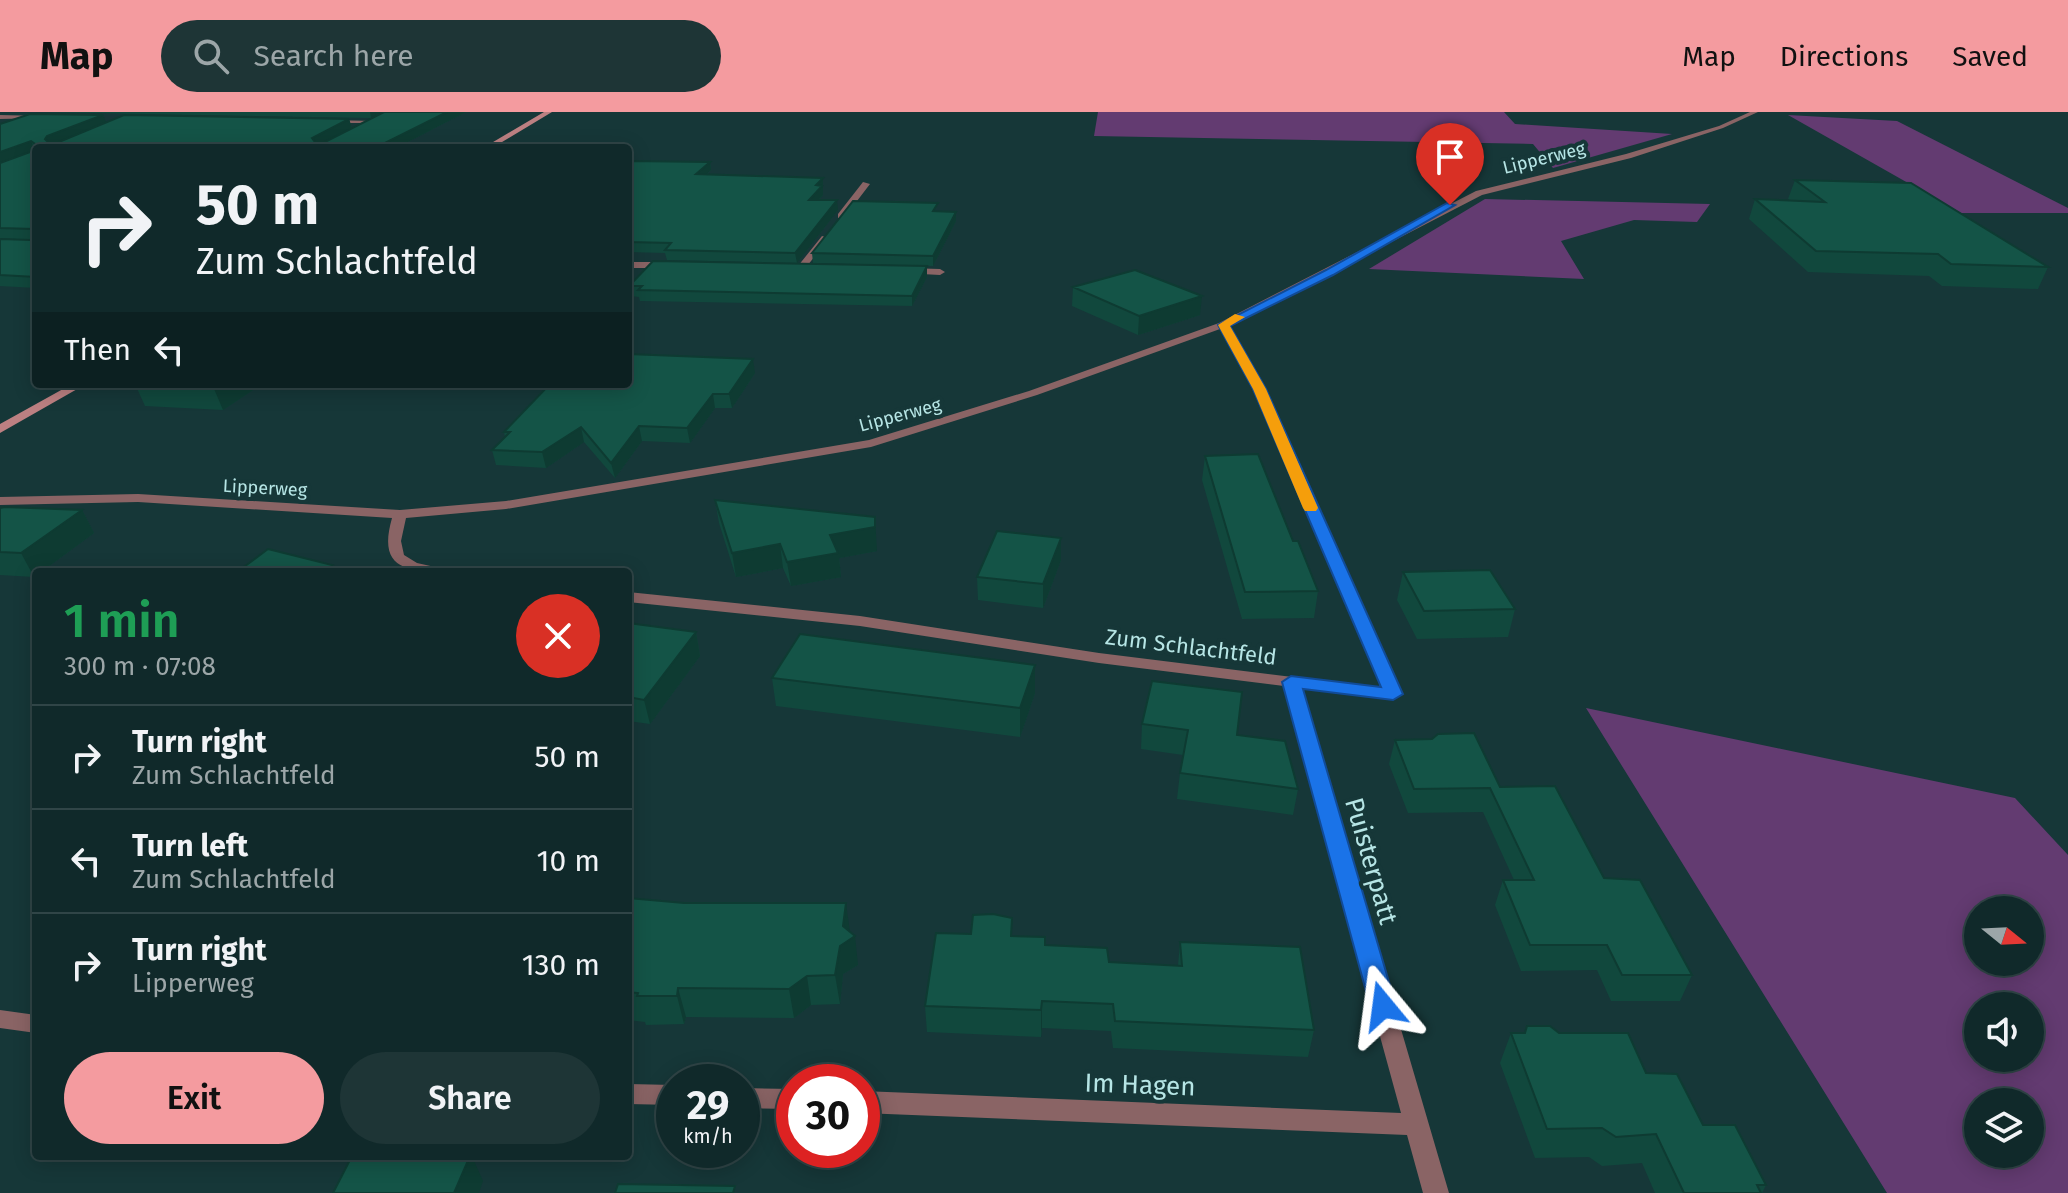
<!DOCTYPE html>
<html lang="en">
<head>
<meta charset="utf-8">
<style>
	body { margin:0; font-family:"Fira Sans",sans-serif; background:#1e3536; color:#f1f3f6; height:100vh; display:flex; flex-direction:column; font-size:30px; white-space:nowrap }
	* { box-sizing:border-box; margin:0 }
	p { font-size:26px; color:#9ca6a8 }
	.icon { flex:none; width:44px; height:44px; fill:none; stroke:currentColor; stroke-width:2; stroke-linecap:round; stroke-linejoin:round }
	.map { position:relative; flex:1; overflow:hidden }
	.drawer { position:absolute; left:32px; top:456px; width:600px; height:592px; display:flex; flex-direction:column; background:#10292a; border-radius:8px; box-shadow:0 4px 20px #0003,0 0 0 2px #304547 }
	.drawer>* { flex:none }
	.top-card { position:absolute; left:32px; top:32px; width:600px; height:244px; border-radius:8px; box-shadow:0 4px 20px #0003,0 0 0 2px #304547; background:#10292a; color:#f1f3f6; overflow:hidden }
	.needle { width:52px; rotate:108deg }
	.controls { position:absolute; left:1964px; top:784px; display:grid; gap:16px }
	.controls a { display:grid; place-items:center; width:80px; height:80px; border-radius:50%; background:#10292a; box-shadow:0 4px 20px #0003,0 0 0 2px #304547; font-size:40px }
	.speed { position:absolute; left:656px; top:952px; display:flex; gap:16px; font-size:40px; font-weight:700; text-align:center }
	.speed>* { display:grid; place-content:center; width:104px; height:104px; border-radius:50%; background:#10292a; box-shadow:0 4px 20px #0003,0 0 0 2px #304547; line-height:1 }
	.speed small { font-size:20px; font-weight:400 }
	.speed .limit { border:12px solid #d22; background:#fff; color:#111 }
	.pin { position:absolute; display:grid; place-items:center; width:68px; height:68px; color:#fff; margin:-82px -34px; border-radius:50% 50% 50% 0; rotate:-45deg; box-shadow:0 0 8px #0007 }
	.pin .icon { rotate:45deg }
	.me { position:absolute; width:88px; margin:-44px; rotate:344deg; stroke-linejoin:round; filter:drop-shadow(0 0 6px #0008) }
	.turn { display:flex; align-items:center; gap:28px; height:168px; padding:0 32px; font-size:36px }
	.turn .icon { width:104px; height:104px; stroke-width:2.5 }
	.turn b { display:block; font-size:56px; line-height:68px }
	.then { display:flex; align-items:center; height:76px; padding:0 32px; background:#0003; gap:16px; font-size:30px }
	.round { display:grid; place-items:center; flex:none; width:84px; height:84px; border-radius:42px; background:#1e3536 }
	.overview { display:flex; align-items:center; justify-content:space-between; height:136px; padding:0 32px }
	h1 { font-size:48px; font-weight:600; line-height:60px; color:#1e9e55 }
	.cta { display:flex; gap:16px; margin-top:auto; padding:16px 32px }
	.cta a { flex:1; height:92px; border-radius:48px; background:#f49b9f; color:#111; font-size:32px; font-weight:600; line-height:92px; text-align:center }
	.cta a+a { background:#1e3536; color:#f1f3f6 }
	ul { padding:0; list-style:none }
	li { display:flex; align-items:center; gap:24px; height:104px; padding:0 32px; border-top:2px solid #304547 }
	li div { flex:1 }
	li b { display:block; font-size:30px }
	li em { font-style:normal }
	header { display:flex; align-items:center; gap:48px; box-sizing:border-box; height:112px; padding:0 40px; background:#f49b9f; color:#111 }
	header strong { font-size:38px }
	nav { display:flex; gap:44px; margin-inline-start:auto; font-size:28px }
	.search { width:560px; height:72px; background:#1e3536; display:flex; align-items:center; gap:20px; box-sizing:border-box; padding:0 28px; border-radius:44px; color:#9ca6a8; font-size:30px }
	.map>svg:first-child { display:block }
</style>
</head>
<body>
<header>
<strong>Map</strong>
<div class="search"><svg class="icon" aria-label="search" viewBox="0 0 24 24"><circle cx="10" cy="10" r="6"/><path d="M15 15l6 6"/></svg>Search here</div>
<nav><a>Map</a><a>Directions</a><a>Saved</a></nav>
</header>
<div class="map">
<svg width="2068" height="1081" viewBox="0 0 2068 1081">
	<rect width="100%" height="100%" fill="#163738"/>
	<path fill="#633b71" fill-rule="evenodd" d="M1098 0H1504L1515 12 1672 22 1553 56 1533 32 1094 24Z
		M1788 3 1897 9 2068 96V101H1961Z
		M1485 87 1710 92 1697 110 1634 108 1561 129 1584 167 1369 157Z
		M1586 596 2015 686 2068 743V1081H1887ZM1978 798H2030V850H1978ZM1978 894H2030V946H1978ZM1978 990H2030V1042H1978Z"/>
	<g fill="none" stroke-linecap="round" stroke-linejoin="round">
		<path fill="#8a6465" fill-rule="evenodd" d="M1750 0H1758L1723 16 1631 46 1482 83 1229 214 1265 277 1401 582 1393 587 1301 576 1449 1081H1423L1407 1023 862 1001V979L1401 1001 1284 574 1099 551 860 514 628 490V480L860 504 1099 541 1382 576 1253 277 1220 217 1037 283 871 335 506 397 406 406 401 429 404 443 417 451 444 457 446 460C403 460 378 455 392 406L138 390 0 393V385L138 382 400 398 506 389 869 328 1029 279 1219 211 1476 79 1626 42 1719 14Z
			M0 3 41 4 44 6 0 7Z
			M328 8 375 9 378 11H326Z
			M863 70 870 72 844 106H838V102Z
			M822 124 829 126 804 158H798V154Z
			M628 150H670L675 153 670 156H628Z
			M906 156 940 157 945 160 940 163 903 161V157Z
			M0 898 36 903V921L0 916Z
			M628 972 674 973V993L628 992Z
			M742 976 794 977V997L742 996Z"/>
		<path fill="#bc8082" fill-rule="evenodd" d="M544 0H552L492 36H483Z
			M72 272H86L0 321V312Z"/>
	</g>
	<path fill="#11483d" d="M35 0H466L396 36H36V176L0 174V127L31 128 0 126V12L103 3 106 11 349 7 352 16 371 6Z
		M628 49 710 50 711 58 707 62 823 66V83L819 88 838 98 797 151 667 148 665 141 628 140Z
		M1795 68 2048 155 2038 177 1942 174 1929 164 1808 160 1749 107 1755 87 1790 88 1788 87Z
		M938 99 956 100V109L933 154 813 151 812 141Z
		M927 165 912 194 640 189 639 185 631 184 629 174Z
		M1073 175 1200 203 1138 223 1072 194Z
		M755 261 732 296H715L690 331 642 329 615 366 584 330 546 356 496 353 492 338 505 325 504 320 546 276 545 272H628Z
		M135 272H262L223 298 145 294Z
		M1205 344 1293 429 1318 479 1314 506 1242 507 1202 368Z
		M715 388 877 439 839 446 841 465 791 474 783 456 736 465 719 411Z
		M0 396 82 398 94 421 41 460H36V464L34 465 0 463Z
		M1061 448 1043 496 978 488 977 465Z
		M1403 460 1515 497 1508 525 1417 527 1397 488Z
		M628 511 696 520 700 544 650 612 628 609Z
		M772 566 1035 581 1020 625 776 594Z
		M1142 612 1237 623 1298 677 1293 703 1177 687 1180 661 1183 643 1141 637Z
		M1395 628 1500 675 1604 766 1692 863 1680 889H1611L1597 858 1521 859 1495 793 1503 768H1514L1483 700 1408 701 1389 652Z
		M628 786 850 820 858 853 843 862 840 892 811 893 794 906 686 905 684 912 646 913 645 910 628 908Z
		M1012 824 1109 850 1178 854 1180 830 1314 918 1308 945 1113 936 1111 919 1042 916 1041 925 927 920 925 894Z
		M1511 921H1559L1646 961 1766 1073 1762 1081H1655L1642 1051 1602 1054 1589 1045 1535 1046 1500 951Z"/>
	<path fill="#0e3b32" d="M370 0H384L371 6Z
		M447 0H466L396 36H375Z
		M103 3 107 12 51 33 45 27 47 24Z
		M349 7 352 16 315 35 312 26Z
		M31 29 35 38 0 51V40Z
		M710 50 711 58 697 71 696 62Z
		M823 66V83L810 97 809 88 816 73Z
		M837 88 838 98 797 151 795 141Z
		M956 100V109L933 154V144Z
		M927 154V165L912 194V184Z
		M1202 184 1200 203 1138 223 1139 204Z
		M753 247 755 261 732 296 729 282Z
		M212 272H262L223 298Z
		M713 282 715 296 690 331 687 316Z
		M639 314 642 329 615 366 611 351Z
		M581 315 584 330 546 356 542 340Z
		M82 398 94 421 41 460H36V464L34 465 21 441Z
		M875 405 877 439 839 446 841 465 791 474 787 450 830 423Z
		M1061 426V448L1043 496V472Z
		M780 432 783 456 736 465 732 441Z
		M332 453 335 460H324L323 458Z
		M696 520 700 544 650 612 644 588Z
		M1035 553V581L1020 625V596Z
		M846 791 850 820 855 824 858 853 843 862 840 892 835 863Z
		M807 864 811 893 794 906 789 877Z
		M678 876 686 905 684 912 677 884Z
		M1042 889V916L1041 925V898Z
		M470 1044H472L483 1069 479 1081H454Z"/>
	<path fill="#145447" stroke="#0e3b32" stroke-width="2" d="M384 0H447L375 36H36V165L0 163V127L31 128 34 125 33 117 0 116V51L33 39 35 32 31 29 0 40V12L30 2 103 3 47 24 45 27 48 30H59L124 3 349 7 312 26 315 30H325Z
		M628 49 710 50 696 62 823 66 816 73 822 74 809 88H837L795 141 665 138 671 131 628 130Z
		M1795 68 1911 71 2048 155 1951 152 1938 142 1816 139 1755 87 1825 90Z
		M853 89 938 91 933 99 956 100 933 144 812 141Z
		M653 149 927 154 912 184 638 178 642 174H629Z
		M1135 158 1202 184 1139 204 1073 175Z
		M628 242 753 247 729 282H713L687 316 639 314 611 351 581 315 542 340 492 338 510 320H504L550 272H628Z
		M1258 342 1293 429H1298L1318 479 1245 480 1205 344Z
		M715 388 875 405V415L830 423 838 441 787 450 780 432 732 441Z
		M5 395 82 398 21 441 0 440V396Z
		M997 419 1061 426 1043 472 977 465Z
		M268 437 332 453 323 458 328 460H237Z
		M1490 458 1515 497 1424 499 1403 460Z
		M628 511 696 520 644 588 628 585Z
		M800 522 1035 553 1020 596 772 566Z
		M1152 569 1242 580 1237 623 1285 629 1298 677 1180 661 1188 618 1142 612Z
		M1474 621 1500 675 1555 674 1604 766 1640 768 1692 863H1622L1607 833H1530L1503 768H1534L1490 676 1414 677 1395 628 1432 627 1438 622Z
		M628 786 684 791H846L843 814 855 824 840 834 835 863 807 864 789 877 678 876 677 884H637L638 881 628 880Z
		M993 802 1012 806 1011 824 1045 825V833L1107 836 1109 850 1182 854 1180 830 1300 835 1314 918 1115 909 1113 892 1042 889 1041 898 925 894 936 821 971 822 973 803Z
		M1527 914H1550L1559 921H1628L1646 961 1677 962 1703 1013H1735L1766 1073H1757L1761 1081H1684L1656 1022 1616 1025 1602 1016 1547 1017 1511 921H1525Z
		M352 1044H470L454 1081H333Z
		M618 1072 735 1074 733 1081H615Z"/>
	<path fill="#1a73e8" stroke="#114b97" stroke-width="2" d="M1447 91 1455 93 1333 163 1230 214 1266 277 1403 582 1393 588 1303 577 1396 894 1392 902 1383 905 1374 902 1370 894 1282 570 1291 564 1381 575 1253 277 1218 213 1326 158Z"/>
	<path fill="#f59e0b" d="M1235 202 1245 205 1230 214 1266 277 1318 396 1316 399H1305L1303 396 1253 277 1218 213Z"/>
	<g text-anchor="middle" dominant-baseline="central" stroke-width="8" stroke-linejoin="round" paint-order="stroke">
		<g font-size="18" fill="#b6e5e5" stroke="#163738">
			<text transform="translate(1544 46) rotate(-14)">Lipperweg</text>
			<text transform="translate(900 303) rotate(-15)">Lipperweg</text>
			<text transform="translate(265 376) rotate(3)">Lipperweg</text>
		</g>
		<g font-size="22" fill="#b6e5e5" stroke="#163738">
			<text transform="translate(1191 535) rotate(7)">Zum Schlachtfeld</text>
		</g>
		<g font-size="26" fill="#b6e5e5" stroke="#163738">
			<text transform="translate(1371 749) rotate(74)">Puisterpatt</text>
			<text transform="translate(1140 973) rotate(2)">Im Hagen</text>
		</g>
	</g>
</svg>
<div class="controls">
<a><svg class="needle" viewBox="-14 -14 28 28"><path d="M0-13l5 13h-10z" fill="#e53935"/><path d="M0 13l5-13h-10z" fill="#9ca6a8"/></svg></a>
<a><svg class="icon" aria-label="sound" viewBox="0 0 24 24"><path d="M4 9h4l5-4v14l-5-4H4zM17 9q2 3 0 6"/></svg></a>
<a><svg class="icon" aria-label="layers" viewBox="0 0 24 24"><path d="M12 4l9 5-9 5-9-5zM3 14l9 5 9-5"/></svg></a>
</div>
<div class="speed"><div>29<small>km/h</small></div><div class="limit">30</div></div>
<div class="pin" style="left:1450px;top:93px;background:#d93025"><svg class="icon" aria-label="arrive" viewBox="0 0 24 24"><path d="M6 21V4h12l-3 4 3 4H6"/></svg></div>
<svg class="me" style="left:1383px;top:894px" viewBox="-20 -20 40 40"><path d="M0-17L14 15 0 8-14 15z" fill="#1a73e8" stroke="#fff" stroke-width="4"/></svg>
<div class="top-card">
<div class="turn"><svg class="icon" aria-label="right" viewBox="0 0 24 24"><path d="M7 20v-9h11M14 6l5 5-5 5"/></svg><div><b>50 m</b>Zum Schlachtfeld</div></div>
<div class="then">Then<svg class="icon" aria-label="left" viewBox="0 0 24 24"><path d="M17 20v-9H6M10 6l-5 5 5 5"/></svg></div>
</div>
<section class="drawer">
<div class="overview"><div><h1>1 min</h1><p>300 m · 07:08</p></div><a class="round" style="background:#d93025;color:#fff"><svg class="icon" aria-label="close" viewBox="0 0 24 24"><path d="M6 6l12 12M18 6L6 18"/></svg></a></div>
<ul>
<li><svg class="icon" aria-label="right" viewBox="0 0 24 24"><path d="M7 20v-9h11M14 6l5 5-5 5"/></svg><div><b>Turn right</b><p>Zum Schlachtfeld</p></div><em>50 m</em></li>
<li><svg class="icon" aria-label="left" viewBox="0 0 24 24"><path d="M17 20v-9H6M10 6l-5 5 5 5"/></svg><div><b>Turn left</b><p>Zum Schlachtfeld</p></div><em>10 m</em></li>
<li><svg class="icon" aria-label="right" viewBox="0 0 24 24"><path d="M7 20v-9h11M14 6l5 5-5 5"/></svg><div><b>Turn right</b><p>Lipperweg</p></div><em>130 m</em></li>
</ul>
<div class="cta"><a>Exit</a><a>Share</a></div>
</section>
</div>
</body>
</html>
